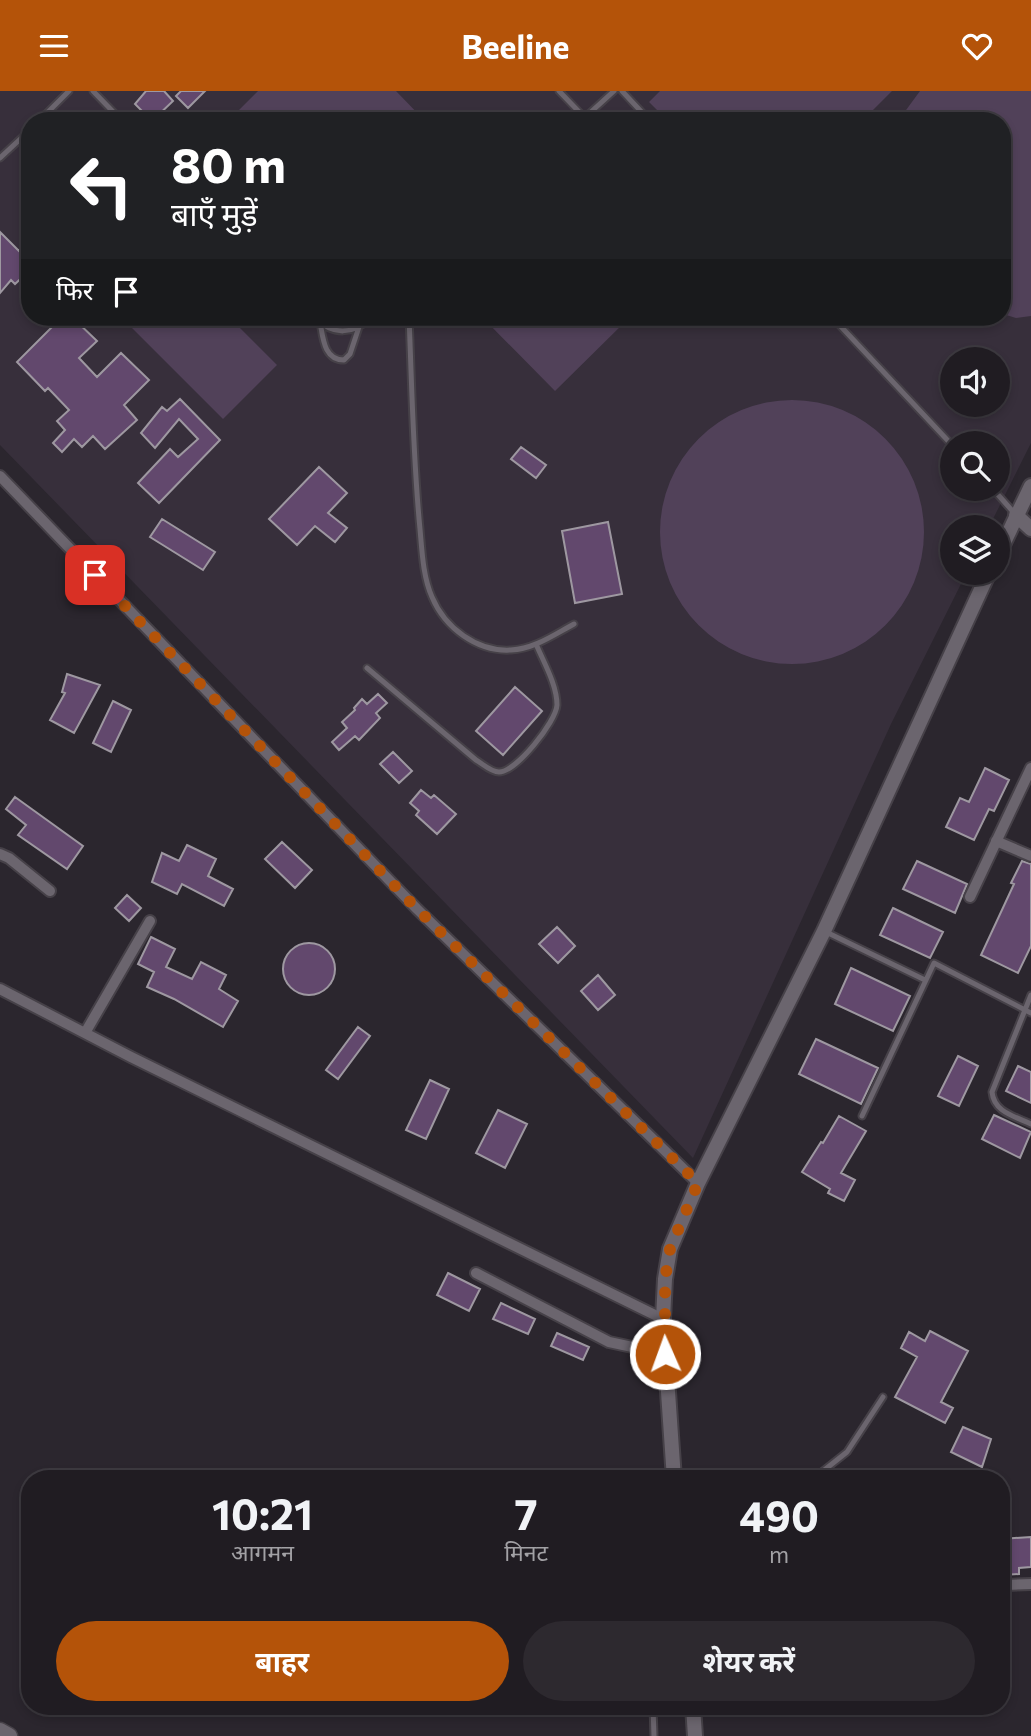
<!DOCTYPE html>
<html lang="hi">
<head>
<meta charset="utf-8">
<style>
	body { margin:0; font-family:Commissioner,"Noto Sans Devanagari",sans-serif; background:#2d292f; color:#f1f3f6; height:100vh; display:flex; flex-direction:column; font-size:26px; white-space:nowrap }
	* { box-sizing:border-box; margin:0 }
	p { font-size:23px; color:#a2a1a5 }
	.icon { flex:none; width:38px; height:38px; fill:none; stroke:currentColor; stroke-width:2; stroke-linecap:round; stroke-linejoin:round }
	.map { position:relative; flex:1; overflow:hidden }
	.sheet { position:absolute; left:21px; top:1379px; width:989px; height:245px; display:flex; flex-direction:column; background:#201c22; border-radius:28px; box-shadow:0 4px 10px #0003,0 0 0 2px #3d3a40 }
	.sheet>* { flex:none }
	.top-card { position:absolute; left:21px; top:21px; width:990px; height:214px; border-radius:28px; box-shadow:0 4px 10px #0003,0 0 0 2px #3d3a40; background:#202124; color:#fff; overflow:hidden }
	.controls { position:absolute; left:940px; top:256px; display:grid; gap:14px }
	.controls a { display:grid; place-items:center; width:70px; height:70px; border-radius:50%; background:#201c22; box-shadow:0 4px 10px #0003,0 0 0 2px #3d3a40; font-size:35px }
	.pin { position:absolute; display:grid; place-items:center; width:60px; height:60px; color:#fff; margin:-30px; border-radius:14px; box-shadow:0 4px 10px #0006 }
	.me { position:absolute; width:77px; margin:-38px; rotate:358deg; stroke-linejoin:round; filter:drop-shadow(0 0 5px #0008) }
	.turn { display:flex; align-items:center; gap:24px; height:147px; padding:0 35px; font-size:32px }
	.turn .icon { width:91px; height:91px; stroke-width:2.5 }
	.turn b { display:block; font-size:49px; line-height:60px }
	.then { display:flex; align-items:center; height:66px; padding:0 35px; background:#0003; gap:14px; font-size:26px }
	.eta { display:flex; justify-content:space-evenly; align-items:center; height:119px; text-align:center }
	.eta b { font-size:42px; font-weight:700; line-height:49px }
	.cta { display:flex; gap:14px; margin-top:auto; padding:14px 35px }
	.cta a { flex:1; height:80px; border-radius:42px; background:#b45309; color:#fff; font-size:28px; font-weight:700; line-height:80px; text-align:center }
	.cta a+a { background:#2d292f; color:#f1f3f6 }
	header { display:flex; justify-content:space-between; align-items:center; height:91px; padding:0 35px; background:#b45309; color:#fff; font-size:32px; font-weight:700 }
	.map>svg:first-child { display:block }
</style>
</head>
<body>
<header><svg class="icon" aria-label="menu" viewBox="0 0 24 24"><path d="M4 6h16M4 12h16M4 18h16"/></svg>Beeline<svg class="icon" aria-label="heart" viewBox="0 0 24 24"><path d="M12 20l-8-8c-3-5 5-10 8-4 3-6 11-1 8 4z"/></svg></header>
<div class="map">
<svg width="1031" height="1645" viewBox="0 0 1031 1645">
	<rect width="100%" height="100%" fill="#2b262e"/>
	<path fill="#372f3b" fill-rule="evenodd" d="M0 0H1031V352L989 436H952V481H967L891 633 693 1067 0 354ZM30 30H1003V226H30ZM952 268H998V313H952ZM952 352H998V397H952Z"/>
	<path fill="#514159" d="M258 0H396L425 30H228Z
		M660 0H892L862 30H668L649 11Z
		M920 0H1031V225L1016 227 1003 223V30H898Z
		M121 226H229L277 274 223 328Z
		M482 226H630L555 300Z
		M660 441a132 132 0 1 1 264 0a132 132 0 1 1-264 0Z"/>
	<path fill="#62486d" stroke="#9e98a1" stroke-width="2" d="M146 0H164L173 10 152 30 135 13Z
		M181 0H205L188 17 176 5Z
		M0 141 19 160 30 148V179L15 193 11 189 0 202Z
		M62 226H72L97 250 79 267 97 286 121 262 149 289 124 314 137 329 105 358 93 345 82 356 74 348 62 361 53 352 65 339 57 330 69 319 48 297 45 300 17 271Z
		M180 308 220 349 159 412 138 392 170 358 178 366 198 348 179 328 155 357 141 342 162 316 167 320Z
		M521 356 546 374 536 387 511 368Z
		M319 376 347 402 328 422 347 437 335 451 315 435 297 454 269 428Z
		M162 428 215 461 203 479 150 446Z
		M608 431 622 503 575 512 562 440Z
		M67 583 100 594 74 642 50 629 65 602 62 601Z
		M515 596 542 620 503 664 476 640Z
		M378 603 387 612 376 622 380 627 359 649 355 645 339 659 332 651 347 637 342 631 355 619 354 617 362 608 367 613Z
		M113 610 131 619 111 661 93 652Z
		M393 661 412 680 399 692 380 673Z
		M985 677 1009 689 994 720 989 718 974 749 946 736 960 707 969 711Z
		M421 699 431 707 434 704 456 723 437 743 416 724 419 720 410 712Z
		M15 706 83 755 67 778 18 744 26 734 6 718Z
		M282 751 312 779 295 797 265 768Z
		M187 754 216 768 208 785 233 798 224 815 182 793 177 803 152 791 162 762 179 770Z
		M917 770 967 793 955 822 903 798Z
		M1022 770 1031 773V855L1018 882 981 864 1014 793 1011 792Z
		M127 804 141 817 129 830 115 817Z
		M893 817 943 841 930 867 880 844Z
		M557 836 575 855 558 872 539 853Z
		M151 846 175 858 166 876 192 888 201 871 226 884 219 898 238 910 223 936 174 908 147 896 154 881 138 873Z
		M283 878a26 26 0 1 1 52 0a26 26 0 1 1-52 0Z
		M851 877 910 905 893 940 835 913Z
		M598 884 615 904 598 919 581 900Z
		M358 936 370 945 338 988 326 979Z
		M816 948 878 977 861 1013 799 983Z
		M958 965 978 975 959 1015 938 1005Z
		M1018 975 1031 981V1012L1006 1000Z
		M430 989 449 998 426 1048 406 1039Z
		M498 1019 527 1033 505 1077 476 1062Z
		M994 1024 1031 1041 1020 1067 982 1048Z
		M839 1025 866 1040 841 1082 855 1089 844 1110 828 1102 830 1098 802 1081 821 1051 823 1052Z
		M448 1182 480 1198 469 1220 437 1204Z
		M501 1212 535 1228 528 1243 493 1228Z
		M930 1240 968 1260 941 1311 953 1317 945 1332 895 1306 917 1266 901 1257 909 1241 925 1250Z
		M557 1242 589 1256 583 1269 551 1255Z
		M963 1336 991 1348 982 1376 951 1361Z
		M1031 1446V1476L1019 1477V1483L1003 1484 1001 1448Z"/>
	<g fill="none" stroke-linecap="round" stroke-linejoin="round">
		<g stroke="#464148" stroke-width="9">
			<path id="service" d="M93 0 122 30
				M559 0 585 27
				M622 0 650 30
				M39 30 69 0
				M581 30 614 0
				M0 67 30 39
				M314 226C333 245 353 244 372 226
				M409 226C412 297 413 368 420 438 422 460 423 486 432 506 445 537 477 561 511 559 534 558 555 543 574 533
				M832 226 952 354
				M320 231C323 247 324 269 344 269L350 263 359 236
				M992 397 1016 424
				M367 577 476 669C483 673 491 681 499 681 516 681 556 631 557 614 557 594 544 572 536 553
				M824 840 925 889
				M1031 904 992 1001C994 1021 1014 1025 1031 1033
				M862 1025 934 872 1031 922
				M813 1388 847 1361 883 1306
				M653 1615 654 1645"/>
		</g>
		<g stroke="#464148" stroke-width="14">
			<path id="minor" d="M0 385 417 818 698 1092
				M996 750 1031 765
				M0 763 9 767 50 800
				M970 806 1031 677
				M0 898 131 966 663 1228
				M85 942 150 830
				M476 1182 609 1251 665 1263
				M1006 1494 1031 1493"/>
		</g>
		<g stroke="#464148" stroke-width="18">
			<path id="tertiary" d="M1016 424 1031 438
				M998 464 1031 395
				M674 1388 663 1228 665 1188 670 1158 698 1092 824 840 989 481
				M693 1615 695 1645"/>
		</g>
		<g stroke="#464148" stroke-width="19">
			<path id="secondary" d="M0 1640 9 1645"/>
		</g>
		<use href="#service" stroke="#6b656e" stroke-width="5"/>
		<use href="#minor" stroke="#6b656e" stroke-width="10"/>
		<use href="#tertiary" stroke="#6b656e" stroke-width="14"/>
		<use href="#secondary" stroke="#6b656e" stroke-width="16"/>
	</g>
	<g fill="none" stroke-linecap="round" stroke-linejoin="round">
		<path stroke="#b45309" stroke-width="12" stroke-dasharray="0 21.6" d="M95 484 417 818 698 1092 670 1158 665 1188V1263"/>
	</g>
</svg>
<div class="controls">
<a><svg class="icon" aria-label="sound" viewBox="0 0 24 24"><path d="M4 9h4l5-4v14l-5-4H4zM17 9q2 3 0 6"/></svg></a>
<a><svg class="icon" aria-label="search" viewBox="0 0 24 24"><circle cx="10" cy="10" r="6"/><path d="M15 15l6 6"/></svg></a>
<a><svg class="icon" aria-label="layers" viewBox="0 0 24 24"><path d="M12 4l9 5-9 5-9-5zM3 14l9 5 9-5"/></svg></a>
</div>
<div class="pin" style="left:95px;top:484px;background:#d93025"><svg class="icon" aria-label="arrive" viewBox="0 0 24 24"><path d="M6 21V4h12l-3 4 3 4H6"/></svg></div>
<svg class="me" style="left:665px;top:1263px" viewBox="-20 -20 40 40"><circle r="17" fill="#b45309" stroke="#fff" stroke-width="3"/><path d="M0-11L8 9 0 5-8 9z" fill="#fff"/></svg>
<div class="top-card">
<div class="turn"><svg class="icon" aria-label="left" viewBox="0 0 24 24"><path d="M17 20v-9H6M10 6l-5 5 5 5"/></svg><div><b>80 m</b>बाएँ मुड़ें</div></div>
<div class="then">फिर<svg class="icon" aria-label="arrive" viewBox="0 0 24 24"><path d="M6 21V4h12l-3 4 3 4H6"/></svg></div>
</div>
<section class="sheet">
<div class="eta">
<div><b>10:21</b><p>आगमन</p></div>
<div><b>7</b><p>मिनट</p></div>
<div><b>490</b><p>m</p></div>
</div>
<div class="cta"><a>बाहर</a><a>शेयर करें</a></div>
</section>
</div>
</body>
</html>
